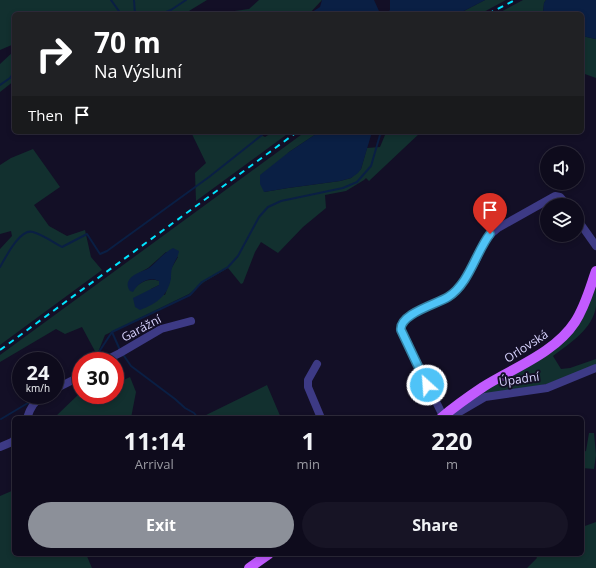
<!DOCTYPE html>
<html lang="en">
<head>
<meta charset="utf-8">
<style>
	body { margin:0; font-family:"Open Sans",sans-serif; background:#171425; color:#f1f3f6; height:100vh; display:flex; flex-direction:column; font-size:15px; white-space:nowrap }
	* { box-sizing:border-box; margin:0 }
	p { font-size:13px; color:#9b9ba3 }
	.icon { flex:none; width:22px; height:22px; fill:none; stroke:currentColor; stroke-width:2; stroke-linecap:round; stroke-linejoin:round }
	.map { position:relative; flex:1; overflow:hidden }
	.panel { position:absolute; left:12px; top:416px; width:572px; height:140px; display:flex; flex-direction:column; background:#0e0b1c; border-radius:6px; box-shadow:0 2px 6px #0003,0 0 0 1px #2e2b3b }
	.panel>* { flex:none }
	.guide { position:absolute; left:12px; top:12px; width:572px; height:122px; border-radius:6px; box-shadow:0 2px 6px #0003,0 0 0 1px #2e2b3b; background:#202124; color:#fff; overflow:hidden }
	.buttons { position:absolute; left:540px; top:146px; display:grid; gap:8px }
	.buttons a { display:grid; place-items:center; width:44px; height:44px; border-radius:50%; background:#0e0b1c; box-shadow:0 2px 6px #0003,0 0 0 1px #2e2b3b; font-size:20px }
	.speed { position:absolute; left:12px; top:352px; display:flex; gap:8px; font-size:20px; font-weight:700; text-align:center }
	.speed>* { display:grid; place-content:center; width:52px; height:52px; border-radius:50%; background:#0e0b1c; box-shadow:0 2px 6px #0003,0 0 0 1px #2e2b3b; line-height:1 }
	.speed small { font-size:10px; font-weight:400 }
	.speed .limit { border:6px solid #d22; background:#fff; color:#111 }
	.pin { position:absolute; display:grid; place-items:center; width:34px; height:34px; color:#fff; margin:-41px -17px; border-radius:50% 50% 50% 0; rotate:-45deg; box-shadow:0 0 4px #0007 }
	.pin .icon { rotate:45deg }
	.me { position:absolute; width:44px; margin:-22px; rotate:334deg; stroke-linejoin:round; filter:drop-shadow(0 0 3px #0008) }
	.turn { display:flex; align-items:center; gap:14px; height:84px; padding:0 16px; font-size:18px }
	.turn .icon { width:52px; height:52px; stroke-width:2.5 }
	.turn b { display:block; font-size:28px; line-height:34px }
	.then { display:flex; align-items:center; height:38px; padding:0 16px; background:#0003; gap:8px; font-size:15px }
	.eta { display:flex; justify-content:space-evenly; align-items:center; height:68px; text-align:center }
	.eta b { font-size:24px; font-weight:700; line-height:28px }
	.primary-button { display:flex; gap:8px; margin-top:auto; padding:8px 16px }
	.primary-button a { flex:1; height:46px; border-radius:24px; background:#8c9099; color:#fff; font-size:16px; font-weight:700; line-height:46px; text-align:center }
	.primary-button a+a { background:#171425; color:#f1f3f6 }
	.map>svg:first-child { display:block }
</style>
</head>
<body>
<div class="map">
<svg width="596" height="568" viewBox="0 0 596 568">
	<rect width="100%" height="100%" fill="#130f26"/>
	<path fill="#12302f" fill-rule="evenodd" d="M0 0H207L184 14H14V44L0 50Z
		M259 0H322L309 14H213L249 9Z
		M485 0H506L480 14H458Z
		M523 0H546L544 3 543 14H497Z
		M582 36 596 39V78L582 73Z
		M14 51V81L0 92V64Z
		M191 132H261V135L265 137 273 132H290L196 201 195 173 206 163Z
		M305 132H319L289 152 264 192 288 188 340 181 351 178 361 169 367 148 380 147 385 135 388 132H421L369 181 366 178 364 180 346 191 325 195 326 208 303 227 278 253 261 242 255 252 243 283 241 284 228 268 204 282 189 294 105 335 97 355 82 327 65 334 56 329 0 362V355ZM166 252 178 257 171 269V277L165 295 151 289 159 285V281C151 278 142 281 136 287L139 273 148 268Z
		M33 149 60 187 34 205 49 226 67 236 85 230 91 257 102 270 0 345V249L12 236 11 231 0 234V165L11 158Z
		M596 287C596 293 596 300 596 306 593 329 570 343 553 356L561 369 570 368 596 359V365L547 384 475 397 579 324Z
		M130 377 136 392 131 418H56L55 417 81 392V395H115V384Z
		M267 385 281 418H205L204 416Z
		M589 433H594L596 455 594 469 582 468V452L586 451Z
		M14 490V554H86L92 568H0V496Z
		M596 522V568H527L537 558 535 554H582V527Z"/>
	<path fill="#0a1f44" d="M322 0H374L379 11 388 12 390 10V0H485L458 14H309L320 7Z
		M546 0H596V39L582 36V14H543L544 3Z
		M319 132H372L361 169 358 173 351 178 340 181 288 188 264 192 260 184V175L289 152Z
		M173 248 179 251C178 258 174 262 172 268 171 271 171 275 171 278 168 296 156 304 140 310L135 307 133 298 159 285V281C149 276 138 283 133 292L130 291C128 288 127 285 128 282 131 274 142 272 149 268 157 262 163 253 173 248Z"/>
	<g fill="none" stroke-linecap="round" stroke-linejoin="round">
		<path stroke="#0a1f44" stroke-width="2" d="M111 0 121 14
			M134 0 135 14
			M161 14 171 10 186 0
			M0 85 10 78 14 72
			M0 267C6 257 20 228 33 232 43 235 53 242 62 247L87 234 100 254 107 251 209 177 262 135 263 132
			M112 332 120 350
			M122 353 131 366 175 399 185 408 194 413 198 418
			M93 361 112 332 190 295 202 282 228 267 238 256 259 217 268 207 281 201 343 188 357 182 371 166 380 135 383 132
			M73 376 81 371
			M1 419 33 400"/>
		<path stroke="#3d3a85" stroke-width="8" d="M577 219 596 246
			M104 361 120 353 161 329 191 321
			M317 364 308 380V387L321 418
			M55 389 81 376
			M443 416 401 330C399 312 440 305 451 295 458 288 465 280 470 271 481 255 481 240 498 228L555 196 560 197 567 205
			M27 418C30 408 35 400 44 395
			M449 418 485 397 547 388 596 368
			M0 447 12 442 14 440"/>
		<path stroke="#c25bff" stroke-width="10" d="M441 418C454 407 468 397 483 387 513 368 555 353 575 322 585 307 590 288 596 271
			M249 568 269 554"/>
		<path stroke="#00e5ff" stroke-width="2" stroke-dasharray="6 5" stroke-linecap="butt" d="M488 14 515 0
			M0 350 297 132"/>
	</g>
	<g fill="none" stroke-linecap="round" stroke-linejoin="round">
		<g stroke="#337fa1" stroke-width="10">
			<path id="route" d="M427 385 401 330C399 314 437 304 448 297 469 284 476 252 490 234"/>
		</g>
		<use href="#route" stroke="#4fc3f7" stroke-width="7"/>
	</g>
	<g text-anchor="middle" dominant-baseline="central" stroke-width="4" stroke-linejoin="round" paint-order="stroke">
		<g font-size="12" fill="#d9d4ff" stroke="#130f26">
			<text transform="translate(141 328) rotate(-28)">Garážní</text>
			<text transform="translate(526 346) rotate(-33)">Orlovská</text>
			<text transform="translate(519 379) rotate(-8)">Úpadní</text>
		</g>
	</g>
</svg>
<div class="buttons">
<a><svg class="icon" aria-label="sound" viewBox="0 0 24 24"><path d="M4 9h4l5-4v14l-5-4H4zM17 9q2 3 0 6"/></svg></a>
<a><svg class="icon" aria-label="layers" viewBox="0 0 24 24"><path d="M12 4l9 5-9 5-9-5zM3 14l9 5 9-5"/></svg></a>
</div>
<div class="speed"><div>24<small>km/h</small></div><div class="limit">30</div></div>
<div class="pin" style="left:490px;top:234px;background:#d93025"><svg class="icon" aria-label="arrive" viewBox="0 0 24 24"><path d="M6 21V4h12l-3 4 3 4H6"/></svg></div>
<svg class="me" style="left:427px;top:385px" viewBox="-20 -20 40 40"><circle r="17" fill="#4fc3f7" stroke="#fff" stroke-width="3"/><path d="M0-11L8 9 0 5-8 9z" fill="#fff"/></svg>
<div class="guide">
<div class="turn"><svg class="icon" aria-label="right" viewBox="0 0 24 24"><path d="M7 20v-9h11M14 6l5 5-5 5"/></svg><div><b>70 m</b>Na Výsluní</div></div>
<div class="then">Then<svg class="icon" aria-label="arrive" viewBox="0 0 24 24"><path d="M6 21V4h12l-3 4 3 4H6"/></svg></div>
</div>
<section class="panel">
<div class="eta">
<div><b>11:14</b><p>Arrival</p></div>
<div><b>1</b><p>min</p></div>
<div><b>220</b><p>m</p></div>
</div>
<div class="primary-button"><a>Exit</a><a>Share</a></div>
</section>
</div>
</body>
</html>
